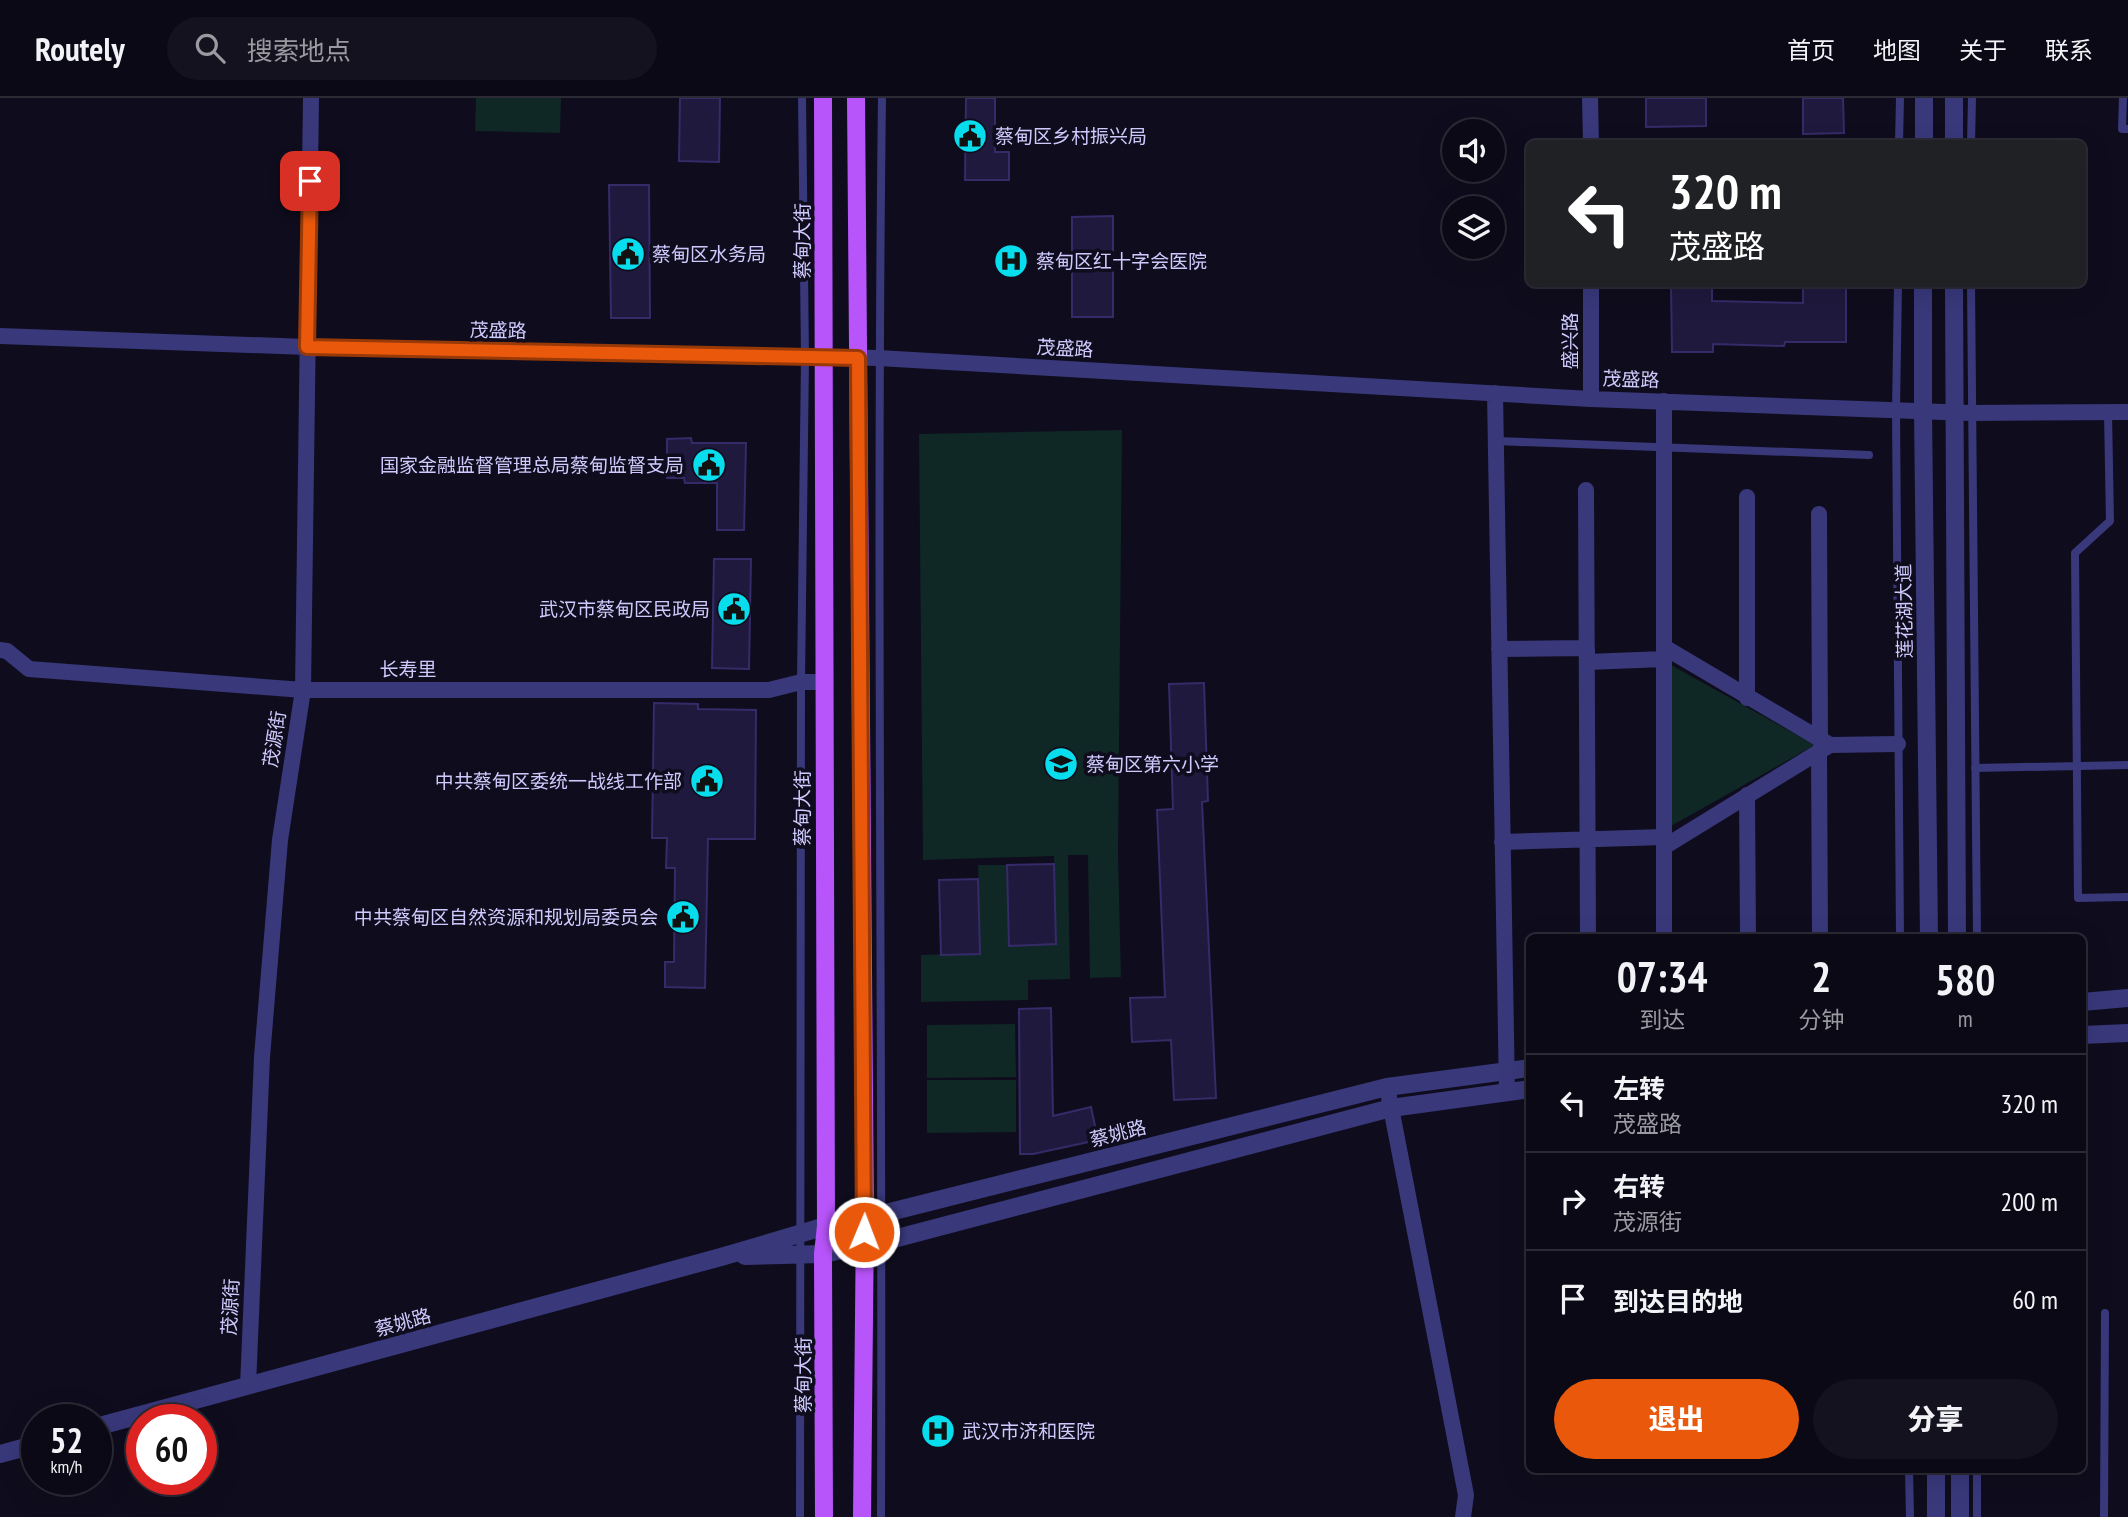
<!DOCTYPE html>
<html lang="zh">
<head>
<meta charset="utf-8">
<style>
	body { margin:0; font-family:"PT Sans Narrow","Noto Sans SC",sans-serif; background:#14121f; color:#f1f3f6; height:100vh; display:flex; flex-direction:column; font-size:26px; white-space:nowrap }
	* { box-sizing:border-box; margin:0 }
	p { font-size:23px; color:#9a9aa1 }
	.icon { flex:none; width:38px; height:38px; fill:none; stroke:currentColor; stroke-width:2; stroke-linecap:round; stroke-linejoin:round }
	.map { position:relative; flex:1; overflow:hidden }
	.panel { position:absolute; left:1526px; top:836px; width:560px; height:539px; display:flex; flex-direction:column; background:#0b0916; border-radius:10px; box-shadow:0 7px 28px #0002,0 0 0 2px #2b2a35 }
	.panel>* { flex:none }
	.hud { position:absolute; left:1526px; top:42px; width:560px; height:147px; border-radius:10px; box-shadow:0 7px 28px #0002,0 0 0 2px #2b2a35; background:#202124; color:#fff; overflow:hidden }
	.buttons { position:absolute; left:1442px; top:21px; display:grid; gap:14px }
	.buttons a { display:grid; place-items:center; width:63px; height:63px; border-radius:50%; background:#0b0916; box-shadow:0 7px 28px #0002,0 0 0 2px #2b2a35; font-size:35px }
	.speed { position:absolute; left:21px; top:1306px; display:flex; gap:14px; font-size:35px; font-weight:700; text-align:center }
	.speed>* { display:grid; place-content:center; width:91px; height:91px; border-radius:50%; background:#0b0916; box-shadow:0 7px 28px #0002,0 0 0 2px #2b2a35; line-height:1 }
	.speed small { font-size:18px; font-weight:400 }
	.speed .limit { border:10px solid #d22; background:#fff; color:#111 }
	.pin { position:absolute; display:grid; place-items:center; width:60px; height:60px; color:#fff; margin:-30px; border-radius:14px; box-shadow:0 4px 10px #0006 }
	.me { position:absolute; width:77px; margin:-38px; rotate:1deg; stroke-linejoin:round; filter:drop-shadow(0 0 5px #0008) }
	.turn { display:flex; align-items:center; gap:24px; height:147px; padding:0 28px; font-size:32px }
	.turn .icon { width:91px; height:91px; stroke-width:2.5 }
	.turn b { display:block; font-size:49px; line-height:60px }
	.eta { display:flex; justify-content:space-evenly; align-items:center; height:119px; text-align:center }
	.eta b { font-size:42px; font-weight:800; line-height:49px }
	.action { display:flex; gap:14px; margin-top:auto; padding:14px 28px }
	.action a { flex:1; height:80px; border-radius:42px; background:#ea580c; color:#fff; font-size:28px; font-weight:800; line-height:80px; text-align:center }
	.action a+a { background:#14121f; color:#f1f3f6 }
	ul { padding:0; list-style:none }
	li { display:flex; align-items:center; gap:21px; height:98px; padding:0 28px; border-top:2px solid #2b2a35 }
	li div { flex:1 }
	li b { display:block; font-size:26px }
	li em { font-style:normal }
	header { display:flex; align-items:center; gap:42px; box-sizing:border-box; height:98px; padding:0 35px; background:#0b0916; border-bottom:2px solid #2b2a35 }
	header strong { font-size:33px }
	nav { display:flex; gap:38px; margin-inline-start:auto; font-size:24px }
	.search { width:490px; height:63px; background:#14121f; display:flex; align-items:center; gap:18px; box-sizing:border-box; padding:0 24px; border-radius:38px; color:#9a9aa1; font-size:26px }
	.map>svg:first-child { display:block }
</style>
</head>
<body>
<header>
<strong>Routely</strong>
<div class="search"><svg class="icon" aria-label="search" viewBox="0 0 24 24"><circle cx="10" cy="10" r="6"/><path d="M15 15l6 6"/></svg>搜索地点</div>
<nav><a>首页</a><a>地图</a><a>关于</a><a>联系</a></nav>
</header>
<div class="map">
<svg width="2128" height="1419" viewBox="0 0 2128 1419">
	<rect width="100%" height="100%" fill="#0f0c1d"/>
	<path fill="#0f2725" d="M476 0H561L560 35 475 33Z
		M1122 332 1118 756 1121 879 1090 880 1088 757H1068L1070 881 1028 882V902L921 904V857L980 855 978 767H1007L1009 847 1056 846 1054 758 923 762 919 336Z
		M1671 567 1815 647 1671 728Z
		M1015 926 1016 979 927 980V927Z
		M927 982H1016V1034L927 1035Z"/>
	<path fill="#1f193d" stroke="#362b69" stroke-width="2" d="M680 0H720L719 64 679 63Z
		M966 0H995V54H1009V82H965Z
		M1646 0H1706V28L1646 29Z
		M1803 0H1843L1844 35 1803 36Z
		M609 87H649L650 220H611Z
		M1113 118V219H1072V119Z
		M1671 186H1712V203L1803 205V186H1846V244H1785L1784 248 1713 246V254H1672Z
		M691 340 692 345H746L744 432H717V385H685L684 380H667V341Z
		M714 461H751L749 571 712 570Z
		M1204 585 1208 703 1202 704 1216 1000 1174 1002 1171 942 1132 944 1130 900 1165 899 1157 712 1173 711 1169 586Z
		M654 605 698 606V611L756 612 755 741H708L705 890 665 889V864H674L675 770H666L667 740H652Z
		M1054 766 1056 846 1009 848 1007 767Z
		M978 781 980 856 941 857 939 782Z
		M1051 910 1053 1018 1091 1009 1098 1042 1033 1056H1020L1019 911Z"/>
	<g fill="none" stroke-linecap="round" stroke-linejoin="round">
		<path stroke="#39387b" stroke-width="8" d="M2123 0 2122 31H2128
			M1899 46 1900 0
			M1971 46 1972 0
			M1898 186 1896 312 1900 840
			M1971 186 1977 840
			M2108 315 2110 423 2075 455 2078 800 2128 799
			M1496 343 1869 357
			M1975 670 2128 667
			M1909 1372 1910 1419
			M1977 1372V1419
			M800 1419 801 584 805 260 802 0
			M881 1419C883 946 876 473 882 0
			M2104 1419 2105 1215"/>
		<path stroke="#39387b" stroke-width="16" d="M1590 0 1591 46
			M1591 186V301
			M0 238 307 249 878 260 1591 301 1971 315 2128 314
			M1495 295 1507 994
			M1586 392 1588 840
			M1819 416 1820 641 1830 647 1819 653 1820 840
			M1499 551 1587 550V564L1664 561
			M0 552 7 553 29 571 303 592H769L801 584H822
			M1664 558V303
			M1747 600V399
			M1830 647 1664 549V749L1830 647 1898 646
			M1747 697 1748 840
			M1502 744 1664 739
			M1664 840V741
			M1387 989 1466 1397 1463 1419
			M248 1288 262 959 280 742 303 592 311 0"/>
		<path stroke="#39387b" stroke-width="18" d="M1954 0V46
			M1924 46V0
			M1923 186V313L1929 840
			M1954 186 1957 840
			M2082 904 2128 900
			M2082 937 2128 935
			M745 1158 823 1156 882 1144 1391 1010 1530 991
			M96 1329 721 1159 826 1128 882 1116 1387 989 1530 970
			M0 1356 37 1346
			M1936 1372V1419
			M1960 1372V1419"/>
		<path stroke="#b754fa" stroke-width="18" d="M823 0 826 1128 823 1156 824 1419
			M856 0 865 1119 862 1419"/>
	</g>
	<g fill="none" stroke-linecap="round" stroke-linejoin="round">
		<g stroke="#983908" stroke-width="18">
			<path id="route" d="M310 83 307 249 858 260 864 1134"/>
		</g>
		<use href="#route" stroke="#ea580c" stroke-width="12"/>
	</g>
	<defs>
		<g id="civic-disc" transform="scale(1.75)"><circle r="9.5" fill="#07dded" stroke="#0f0c1d"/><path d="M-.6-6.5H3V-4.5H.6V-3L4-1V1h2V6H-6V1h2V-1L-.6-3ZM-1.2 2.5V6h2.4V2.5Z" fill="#111"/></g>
		<g id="hospital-disc" transform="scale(1.75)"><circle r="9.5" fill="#07dded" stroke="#0f0c1d"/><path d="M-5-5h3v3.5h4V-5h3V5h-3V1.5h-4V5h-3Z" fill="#111"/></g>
		<g id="university-disc" transform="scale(1.75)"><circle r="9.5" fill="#07dded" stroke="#0f0c1d"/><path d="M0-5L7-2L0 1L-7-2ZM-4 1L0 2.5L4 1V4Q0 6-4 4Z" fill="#111"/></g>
	</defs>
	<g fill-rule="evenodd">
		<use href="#civic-disc" x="970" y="38"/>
		<use href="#civic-disc" x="628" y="156"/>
		<use href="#hospital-disc" x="1011" y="163"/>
		<use href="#civic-disc" x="709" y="367"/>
		<use href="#civic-disc" x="734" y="511"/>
		<use href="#university-disc" x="1061" y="666"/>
		<use href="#civic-disc" x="707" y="683"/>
		<use href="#civic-disc" x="683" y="819"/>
		<use href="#hospital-disc" x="938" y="1333"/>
	</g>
	<g text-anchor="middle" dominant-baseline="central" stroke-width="7" stroke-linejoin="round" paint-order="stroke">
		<g font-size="19" fill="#cecafd" stroke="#0f0c1d" text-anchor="start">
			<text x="995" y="38">蔡甸区乡村振兴局</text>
			<text x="652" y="156">蔡甸区水务局</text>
			<text x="1036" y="163">蔡甸区红十字会医院</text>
			<text x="684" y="367" text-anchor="end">国家金融监督管理总局蔡甸监督支局</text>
			<text x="710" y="511" text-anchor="end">武汉市蔡甸区民政局</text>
			<text x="1086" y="666">蔡甸区第六小学</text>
			<text x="682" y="683" text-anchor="end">中共蔡甸区委统一战线工作部</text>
			<text x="658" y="819" text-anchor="end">中共蔡甸区自然资源和规划局委员会</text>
			<text x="962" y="1333">武汉市济和医院</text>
		</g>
		<g font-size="19" fill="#cecafd" stroke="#0f0c1d">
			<text transform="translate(802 143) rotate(-90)">蔡甸大街</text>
			<text transform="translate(498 232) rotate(1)">茂盛路</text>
			<text transform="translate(1570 243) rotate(-90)">盛兴路</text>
			<text transform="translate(1065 250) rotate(3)">茂盛路</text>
			<text transform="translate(1631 281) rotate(2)">茂盛路</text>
			<text transform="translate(1904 513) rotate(-91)">莲花湖大道</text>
			<text x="408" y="571">长寿里</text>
			<text transform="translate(274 641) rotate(-81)">茂源街</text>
			<text transform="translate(802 710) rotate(-90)">蔡甸大街</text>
			<text transform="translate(1118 1035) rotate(-14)">蔡姚路</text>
			<text transform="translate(230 1209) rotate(-87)">茂源街</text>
			<text transform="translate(403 1224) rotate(-15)">蔡姚路</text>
			<text transform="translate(803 1277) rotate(-90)">蔡甸大街</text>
		</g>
	</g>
</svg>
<div class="buttons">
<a><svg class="icon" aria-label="sound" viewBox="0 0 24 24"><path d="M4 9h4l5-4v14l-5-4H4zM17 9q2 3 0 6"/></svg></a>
<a><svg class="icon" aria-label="layers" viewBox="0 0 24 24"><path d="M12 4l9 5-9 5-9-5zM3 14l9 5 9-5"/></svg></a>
</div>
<div class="speed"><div>52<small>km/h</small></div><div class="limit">60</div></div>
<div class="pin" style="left:310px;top:83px;background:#d93025"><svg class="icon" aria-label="arrive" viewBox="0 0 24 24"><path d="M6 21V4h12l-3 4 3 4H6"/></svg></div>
<svg class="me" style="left:864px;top:1134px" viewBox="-20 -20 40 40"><circle r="17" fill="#ea580c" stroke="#fff" stroke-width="3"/><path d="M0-11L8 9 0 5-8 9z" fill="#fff"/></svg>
<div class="hud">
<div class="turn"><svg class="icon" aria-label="left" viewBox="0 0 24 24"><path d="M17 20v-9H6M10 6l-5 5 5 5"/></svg><div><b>320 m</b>茂盛路</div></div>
</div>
<section class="panel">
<div class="eta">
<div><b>07:34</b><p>到达</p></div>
<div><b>2</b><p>分钟</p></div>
<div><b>580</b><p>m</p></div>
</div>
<ul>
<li><svg class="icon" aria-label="left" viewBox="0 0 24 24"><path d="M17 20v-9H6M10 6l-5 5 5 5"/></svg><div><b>左转</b><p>茂盛路</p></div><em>320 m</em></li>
<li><svg class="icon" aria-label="right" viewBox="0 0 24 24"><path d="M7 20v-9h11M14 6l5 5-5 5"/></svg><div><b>右转</b><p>茂源街</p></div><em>200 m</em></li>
<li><svg class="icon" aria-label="arrive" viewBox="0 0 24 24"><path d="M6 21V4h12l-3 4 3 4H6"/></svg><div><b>到达目的地</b></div><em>60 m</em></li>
</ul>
<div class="action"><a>退出</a><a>分享</a></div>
</section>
</div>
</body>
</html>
